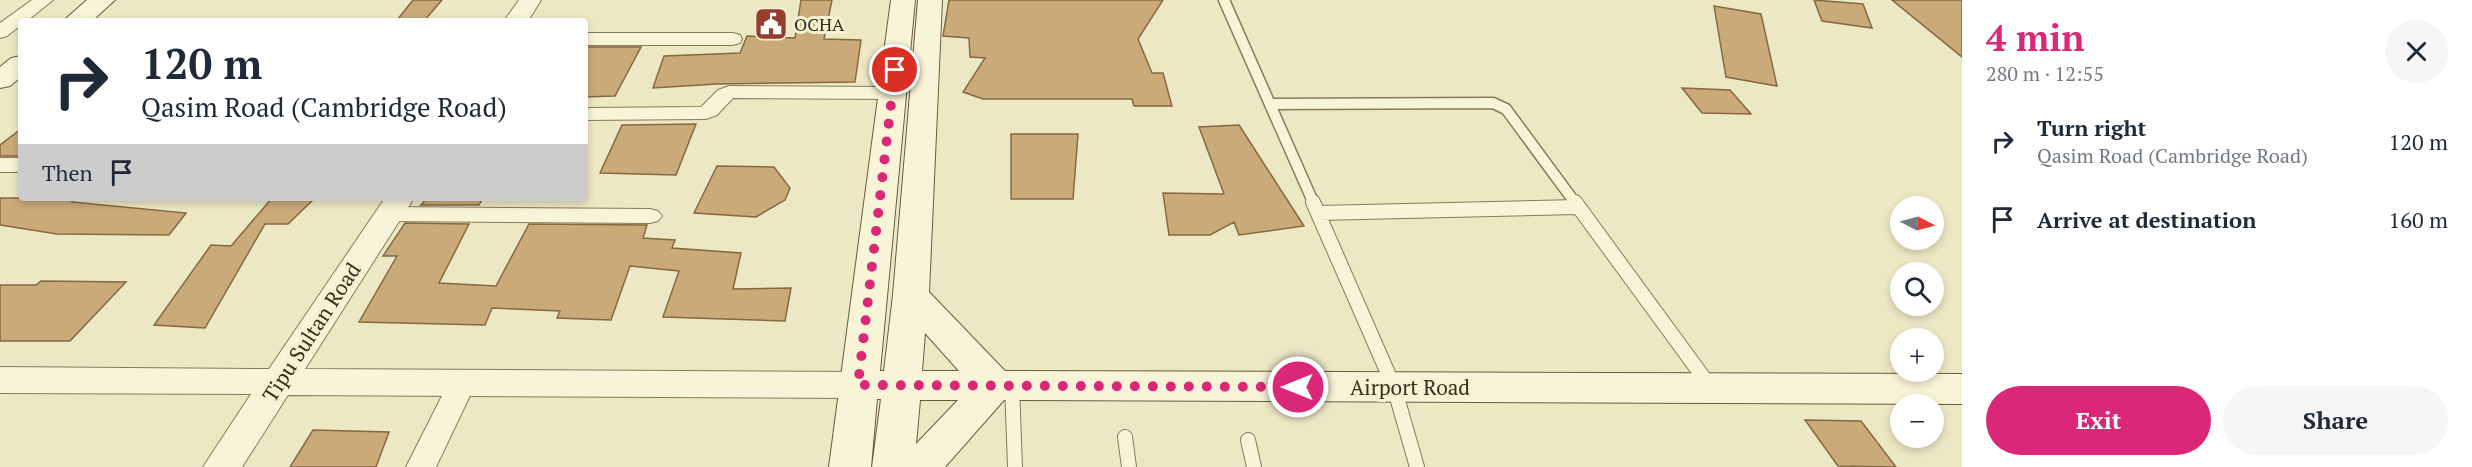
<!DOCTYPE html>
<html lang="en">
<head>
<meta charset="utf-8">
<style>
	body { margin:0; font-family:"PT Serif",serif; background:#f6f6f7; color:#1f2937; height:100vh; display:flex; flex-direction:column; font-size:22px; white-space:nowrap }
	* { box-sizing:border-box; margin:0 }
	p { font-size:20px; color:#747a83 }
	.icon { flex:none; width:33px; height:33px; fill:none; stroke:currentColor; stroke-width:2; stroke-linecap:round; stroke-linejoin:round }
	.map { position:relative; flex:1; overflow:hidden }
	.panel { display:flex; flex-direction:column; background:#fff; width:510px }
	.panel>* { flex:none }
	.hud { position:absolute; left:18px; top:18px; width:570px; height:183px; border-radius:6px; box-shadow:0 3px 9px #0003; background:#fff; color:#1f2937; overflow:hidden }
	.needle { width:39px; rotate:96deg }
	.fabs { position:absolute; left:1890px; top:196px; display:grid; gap:12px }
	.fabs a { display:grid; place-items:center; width:54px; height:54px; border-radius:50%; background:#fff; box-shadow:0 3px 9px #0003; font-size:30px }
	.pin { position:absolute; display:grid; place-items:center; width:51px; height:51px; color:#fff; margin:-26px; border:3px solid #fff; border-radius:50%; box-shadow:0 2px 6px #0007 }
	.me { position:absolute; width:66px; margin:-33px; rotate:270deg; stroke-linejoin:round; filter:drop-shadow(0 0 4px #0008) }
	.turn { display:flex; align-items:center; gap:21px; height:126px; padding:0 24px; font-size:27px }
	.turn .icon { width:78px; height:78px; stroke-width:2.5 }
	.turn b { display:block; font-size:42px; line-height:51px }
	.then { display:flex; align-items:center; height:57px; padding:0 24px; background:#0003; gap:12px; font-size:22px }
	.round { display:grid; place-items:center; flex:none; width:63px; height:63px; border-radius:32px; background:#f6f6f7 }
	.overview { display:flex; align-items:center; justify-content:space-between; height:102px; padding:0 24px }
	h1 { font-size:36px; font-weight:700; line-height:45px; color:#db2777 }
	.action { display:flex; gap:12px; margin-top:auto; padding:12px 24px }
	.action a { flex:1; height:69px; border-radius:36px; background:#db2777; color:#fff; font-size:24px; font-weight:700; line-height:69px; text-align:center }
	.action a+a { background:#f6f6f7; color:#1f2937 }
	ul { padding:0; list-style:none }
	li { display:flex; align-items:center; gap:18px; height:78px; padding:0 24px }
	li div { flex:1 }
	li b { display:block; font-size:22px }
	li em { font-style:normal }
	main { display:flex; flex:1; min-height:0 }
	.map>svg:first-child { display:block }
</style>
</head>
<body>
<main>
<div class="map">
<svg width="1962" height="467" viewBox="0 0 1962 467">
	<rect width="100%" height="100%" fill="#ede8c4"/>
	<path fill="#cbaa7a" stroke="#866841" stroke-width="1.5" d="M413 0H442L424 21 397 20Z
		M801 0H832L824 39 861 40 855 82 717 84 653 88 664 56 740 53 747 36 795 38Z
		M949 0H1163L1138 39 1152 73H1163L1172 106H1134L1132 99H983L963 92 985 58 970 57 969 38 943 36Z
		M1814 0 1863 4 1872 28 1822 21Z
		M1892 0H1962V57Z
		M1714 6 1761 14 1777 86 1726 77Z
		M585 47H641L615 96 585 97Z
		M1682 88 1730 90 1751 114 1702 113Z
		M696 124 676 175 600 173 622 125Z
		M1239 125 1304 226 1239 235 1234 222 1210 235H1169L1163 193 1224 194 1199 127Z
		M21 129V156H0V145Z
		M1011 134H1078L1073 199H1011Z
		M717 166 774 167 790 188 785 200 756 217 694 213Z
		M0 198H76L72 202 186 213 169 235 57 234 0 225Z
		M272 198H315L288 224H265L205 328 154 325 211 245 231 246Z
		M427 198H483L479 205H421Z
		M405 223 469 224 439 283 496 286 529 224 647 225 643 238 675 240 672 248 741 253 733 289 791 288 785 321 663 317 679 271 630 266 611 320 557 318 560 311 492 308 485 325 359 322 397 256H383Z
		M41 281 126 282 70 341H0V285H36Z
		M1805 420 1861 421 1896 467 1838 466Z
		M313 430 389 432 376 467H290Z"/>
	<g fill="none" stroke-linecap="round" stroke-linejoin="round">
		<g stroke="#887a5b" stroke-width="13">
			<path id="service-far1" d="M1224 0 1314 204
				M1270 104 1493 103 1506 109 1576 204"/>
		</g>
		<g stroke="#887a5b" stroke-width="16">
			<path id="service" d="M1313 202 1394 387 1417 467
				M1575 202 1709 385
				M1318 213 1577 207
				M1012 385 1015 467
				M1125 437 1129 467
				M1248 440 1254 467"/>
		</g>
		<g stroke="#887a5b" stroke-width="2">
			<path id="minor" d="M32 0H53L27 21H21V25L7 36 0 38V23Z
				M585 33H733L740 35 742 39 740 43 733 45H585Z
				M729 86 892 87 899 89 902 93 899 97 892 99 733 98 717 115 706 119 585 120V108L701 107 718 90Z
				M0 158H21V172H0Z
				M389 207 650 209 658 211 662 216 658 221 650 223 389 221 381 219 377 214 381 209Z
				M462 373 472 376 476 383 436 467H406L452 376Z"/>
		</g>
		<g stroke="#887a5b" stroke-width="2">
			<path id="tertiary" d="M519 0H541L528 21H504Z
				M385 198H414L305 369 858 372 870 376 875 385 870 394 858 398 288 395 242 467H203L251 394 0 393V367L269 369Z"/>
		</g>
		<g stroke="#695b3e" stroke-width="2">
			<path id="secondary" d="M87 0H115L92 21H63Z
				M891 0H915L880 371H884L893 295 918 0H942L929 292 1005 371 1962 374V404L1004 400 945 467H872L881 399H877L871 467H829ZM925 333 959 371H922ZM920 400H958L916 444Z
				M21 56V77L10 86 0 88V67L11 58Z"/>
		</g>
		<use href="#service-far1" stroke="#f8f4d7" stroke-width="10"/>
		<use href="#service" stroke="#f8f4d7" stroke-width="14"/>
		<use href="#minor" fill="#f8f4d7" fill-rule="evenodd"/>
		<use href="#tertiary" fill="#f8f4d7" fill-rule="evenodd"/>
		<use href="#secondary" fill="#f8f4d7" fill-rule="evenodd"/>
	</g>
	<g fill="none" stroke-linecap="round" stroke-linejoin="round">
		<path stroke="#db2777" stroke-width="10" stroke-dasharray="0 18" d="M895 70 858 385 1298 387"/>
	</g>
	<defs>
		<g id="civic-square" transform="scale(1.725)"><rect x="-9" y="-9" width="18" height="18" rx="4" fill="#963d2c" stroke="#f5f1d3"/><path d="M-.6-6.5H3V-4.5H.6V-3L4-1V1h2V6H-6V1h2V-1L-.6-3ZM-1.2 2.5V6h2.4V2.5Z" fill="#fff"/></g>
	</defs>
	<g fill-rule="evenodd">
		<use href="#civic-square" x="771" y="24"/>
	</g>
	<g text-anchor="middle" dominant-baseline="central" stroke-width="6" stroke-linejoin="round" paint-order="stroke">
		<g font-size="18" fill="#382f1e" stroke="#f5f1d3" text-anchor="start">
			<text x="794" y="24">OCHA</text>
		</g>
		<g font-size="21" fill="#382f1e" stroke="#f5f1d3">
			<text transform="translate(311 332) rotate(-57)">Tipu Sultan Road</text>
			<text x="1410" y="387">Airport Road</text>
		</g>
	</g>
</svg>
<div class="fabs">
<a><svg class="needle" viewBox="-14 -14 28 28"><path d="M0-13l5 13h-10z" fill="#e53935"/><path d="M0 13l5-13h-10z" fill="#747a83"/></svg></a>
<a><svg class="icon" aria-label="search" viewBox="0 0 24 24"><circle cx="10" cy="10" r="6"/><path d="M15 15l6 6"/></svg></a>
<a>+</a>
<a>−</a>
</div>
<div class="pin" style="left:895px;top:70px;background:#d93025"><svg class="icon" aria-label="arrive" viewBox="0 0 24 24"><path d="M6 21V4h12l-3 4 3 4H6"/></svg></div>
<svg class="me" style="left:1298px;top:387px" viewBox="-20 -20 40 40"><circle r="17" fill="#db2777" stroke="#fff" stroke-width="3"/><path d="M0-11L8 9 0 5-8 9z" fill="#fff"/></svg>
<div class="hud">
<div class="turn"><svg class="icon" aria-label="right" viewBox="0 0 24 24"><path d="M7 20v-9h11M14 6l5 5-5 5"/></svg><div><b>120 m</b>Qasim Road (Cambridge Road)</div></div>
<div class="then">Then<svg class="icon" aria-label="arrive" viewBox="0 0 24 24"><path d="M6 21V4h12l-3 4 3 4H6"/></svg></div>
</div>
</div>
<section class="panel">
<div class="overview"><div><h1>4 min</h1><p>280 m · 12:55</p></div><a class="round"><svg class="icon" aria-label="close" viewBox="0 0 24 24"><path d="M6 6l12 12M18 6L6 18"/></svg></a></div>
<ul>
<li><svg class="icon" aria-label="right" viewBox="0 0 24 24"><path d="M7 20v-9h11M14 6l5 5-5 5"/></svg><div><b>Turn right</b><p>Qasim Road (Cambridge Road)</p></div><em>120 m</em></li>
<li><svg class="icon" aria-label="arrive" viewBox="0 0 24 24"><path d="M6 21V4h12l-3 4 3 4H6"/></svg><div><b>Arrive at destination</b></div><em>160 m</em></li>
</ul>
<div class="action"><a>Exit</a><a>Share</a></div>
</section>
</main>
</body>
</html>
